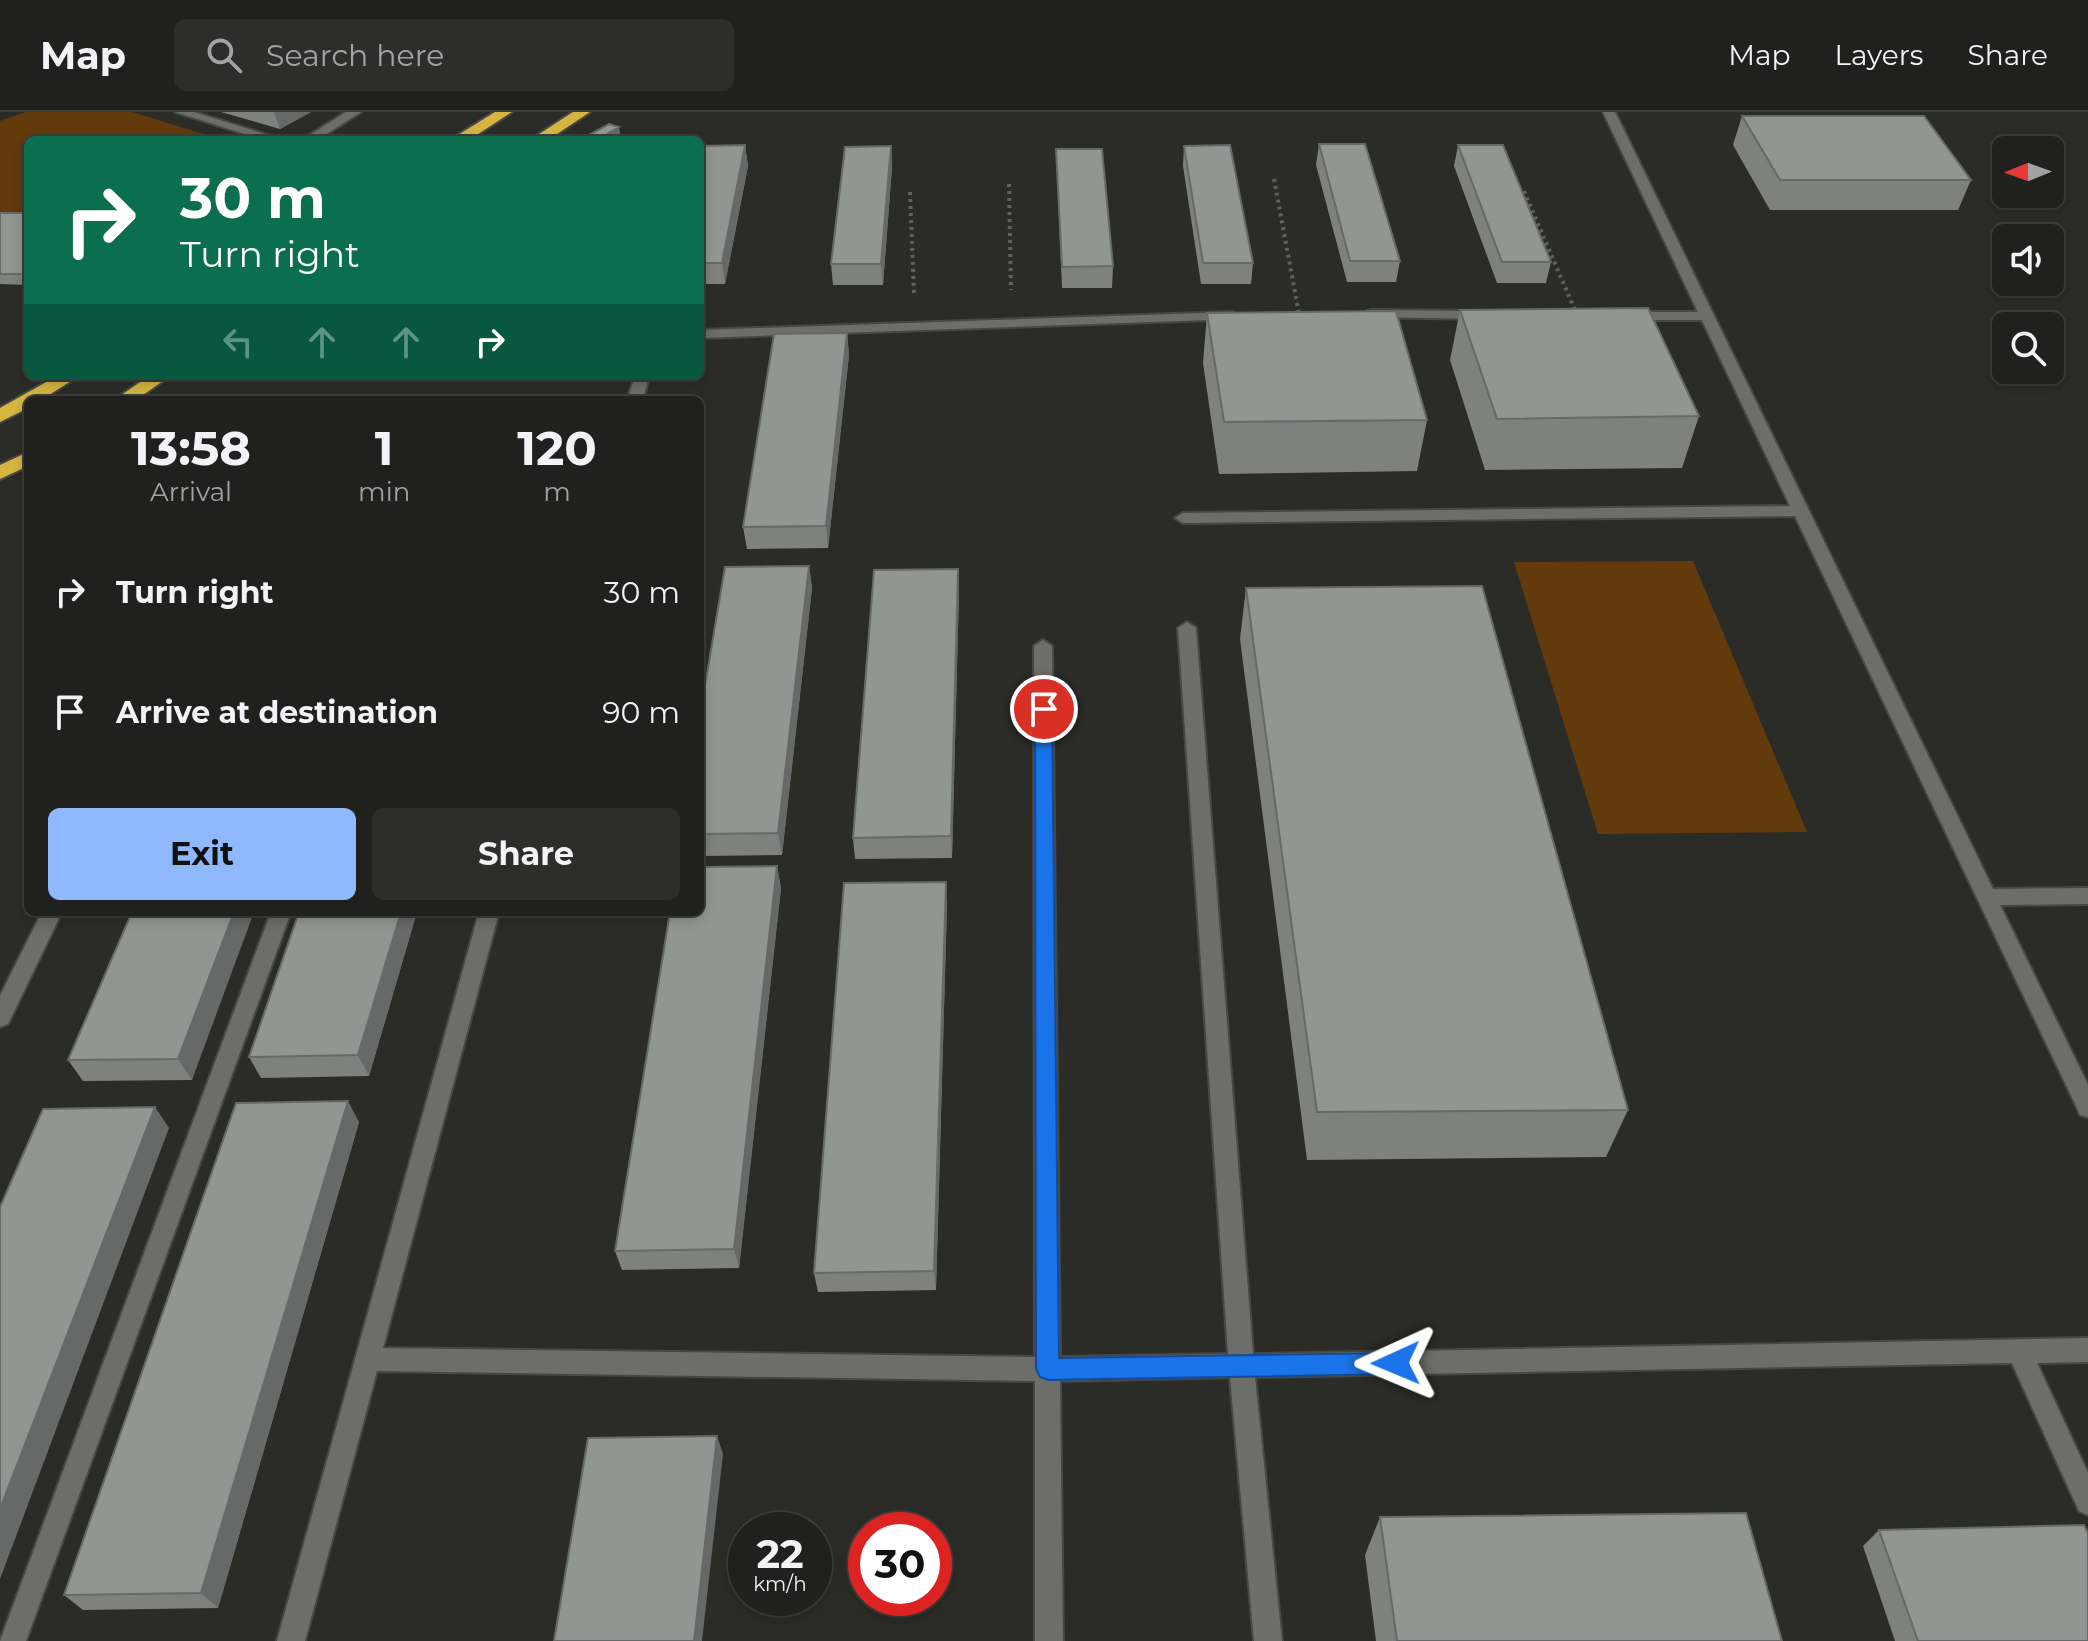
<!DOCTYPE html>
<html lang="en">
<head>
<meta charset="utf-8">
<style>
	body { margin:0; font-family:Montserrat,sans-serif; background:#2d2e2b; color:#f1f3f6; height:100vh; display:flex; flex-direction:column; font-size:30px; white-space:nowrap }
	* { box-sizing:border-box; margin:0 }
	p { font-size:26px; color:#a2a3a4 }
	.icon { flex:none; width:44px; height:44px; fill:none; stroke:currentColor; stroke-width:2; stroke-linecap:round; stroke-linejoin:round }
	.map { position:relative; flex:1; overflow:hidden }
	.details { position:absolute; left:24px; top:284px; width:680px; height:520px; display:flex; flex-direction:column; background:#20211e; border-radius:12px; box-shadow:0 4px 12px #0003,0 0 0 2px #3d3e3c }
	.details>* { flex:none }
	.banner { position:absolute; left:24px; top:24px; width:680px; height:244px; border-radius:12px; box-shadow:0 4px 12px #0003,0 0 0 2px #3d3e3c; background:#0b6e4f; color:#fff; overflow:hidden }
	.needle { width:52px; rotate:269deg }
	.fabs { position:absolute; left:1992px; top:24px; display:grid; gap:16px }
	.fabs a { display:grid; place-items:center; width:72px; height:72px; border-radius:12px; background:#20211e; box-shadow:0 4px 12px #0003,0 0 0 2px #3d3e3c; font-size:40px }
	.speed { position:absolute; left:728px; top:1400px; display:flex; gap:16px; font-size:40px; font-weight:700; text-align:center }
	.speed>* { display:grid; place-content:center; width:104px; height:104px; border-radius:50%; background:#20211e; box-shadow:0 4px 12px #0003,0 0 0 2px #3d3e3c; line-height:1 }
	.speed small { font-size:20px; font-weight:400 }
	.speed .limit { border:12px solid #d22; background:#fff; color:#111 }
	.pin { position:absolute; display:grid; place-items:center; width:68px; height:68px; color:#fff; margin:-34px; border:4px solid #fff; border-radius:50%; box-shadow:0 2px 8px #0007 }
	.me { position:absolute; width:88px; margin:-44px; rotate:269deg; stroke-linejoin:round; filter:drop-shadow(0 0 6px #0008) }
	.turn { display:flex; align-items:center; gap:28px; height:168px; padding:0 24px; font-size:36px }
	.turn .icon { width:104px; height:104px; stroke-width:2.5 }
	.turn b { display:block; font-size:56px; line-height:68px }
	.lanes { display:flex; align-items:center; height:76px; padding:0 24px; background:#0003; justify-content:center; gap:40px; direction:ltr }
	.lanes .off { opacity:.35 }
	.eta { display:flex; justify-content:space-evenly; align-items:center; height:136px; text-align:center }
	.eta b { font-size:48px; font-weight:700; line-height:56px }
	.button { display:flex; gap:16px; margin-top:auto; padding:16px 24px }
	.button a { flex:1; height:92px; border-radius:12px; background:#90b8fd; color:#111; font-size:32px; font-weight:700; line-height:92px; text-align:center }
	.button a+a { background:#2d2e2b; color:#f1f3f6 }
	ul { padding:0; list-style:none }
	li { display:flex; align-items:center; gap:24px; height:120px; padding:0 24px }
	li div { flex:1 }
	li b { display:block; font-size:30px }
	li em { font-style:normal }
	header { display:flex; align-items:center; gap:48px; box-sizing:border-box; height:112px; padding:0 40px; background:#20211e; border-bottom:2px solid #3d3e3c }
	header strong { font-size:38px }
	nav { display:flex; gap:44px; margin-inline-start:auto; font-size:28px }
	.search { width:560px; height:72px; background:#2d2e2b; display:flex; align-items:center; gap:20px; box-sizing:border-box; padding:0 28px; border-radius:12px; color:#a2a3a4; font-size:30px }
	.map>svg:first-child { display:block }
</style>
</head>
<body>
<header>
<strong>Map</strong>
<div class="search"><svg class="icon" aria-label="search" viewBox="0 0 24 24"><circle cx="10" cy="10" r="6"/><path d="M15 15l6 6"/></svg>Search here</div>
<nav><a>Map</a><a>Layers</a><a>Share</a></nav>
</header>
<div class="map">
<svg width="2088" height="1529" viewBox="0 0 2088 1529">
	<rect width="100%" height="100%" fill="#2b2c28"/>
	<path fill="#623a0b" d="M26 0H132L223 28H28V101H0V9Z
		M1693 449 1807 720 1598 722 1514 450Z"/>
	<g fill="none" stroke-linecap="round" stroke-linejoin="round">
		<g stroke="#474845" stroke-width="4">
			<path id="minor" d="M175 0H194L284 28H264Z
				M346 0H361L317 28H302Z
				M1603 0H1615L1993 777 2088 776V792L2000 793 2088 973V1005L2080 1003 2077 996 1795 404 1183 411 1175 406 1183 401 1790 394 1702 208H1628L1621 204 1628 200H1698Z
				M1372 198 1484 199 1491 203 1484 207 1367 205V199Z
				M1232 200 1239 204 1237 207 700 226V218Z
				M635 264H649L643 288H627Z
				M1187 510 1196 516 1253 1242 2088 1226V1250L2037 1251 2088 1361V1403L2079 1399 2012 1251 1255 1265 1282 1529H1254L1230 1265 1060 1269 1063 1529H1035V1269L377 1259 305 1529H277L479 800H499L383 1236 1035 1245 1034 534 1043 528 1052 534 1060 1245 1228 1242 1178 516Z
				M42 800H62L8 912 0 915V884Z
				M271 800H291L26 1529H0Z"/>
		</g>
		<g stroke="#474845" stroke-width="4">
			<path id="highway" d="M495 0H512L469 28H450Z
				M573 0H590L548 28H530Z
				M57 264H79L41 288H28V296L0 310V296Z
				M149 264H170L136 288H114Z
				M28 340V354L0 367V353Z"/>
		</g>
		<path stroke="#60615e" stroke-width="4" stroke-dasharray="3 4" stroke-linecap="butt" d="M1274 67 1299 202
			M1009 72 1011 178
			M1524 79 1577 203
			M910 80 914 182"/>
		<use href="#minor" fill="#6d6e6a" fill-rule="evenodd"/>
		<use href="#highway" fill="#d5b442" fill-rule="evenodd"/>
	</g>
	<path fill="#7e817e" d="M221 0H311L280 17Z
		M1742 4 1971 68 1958 98H1770L1733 33Z
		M1319 32 1400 149 1396 170H1347L1316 53Z
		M745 33 748 54 725 172H700V34Z
		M1458 33 1551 150 1546 171H1497L1454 54Z
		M891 34 892 55 883 173H833L831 152Z
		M1184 34 1253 151 1251 172H1201L1183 54Z
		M1056 37 1113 154 1112 176H1062Z
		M0 101H28V173L0 172Z
		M1460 198 1699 304 1682 356 1485 358 1450 248Z
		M1207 201 1427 308 1417 359 1219 362 1203 251Z
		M847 221 849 243 828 436 747 437 743 415Z
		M809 454 812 476 782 743 700 744V603Z
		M958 457 959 479 952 746 855 747 853 726Z
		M1246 476 1628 998 1606 1045 1307 1048 1240 527Z
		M777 754 781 776 739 1156 622 1158 615 1139Z
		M947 792 936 1178 818 1180 814 1161Z
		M132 800 192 968 83 969 68 948Z
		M299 800H417L369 964 261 966 249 945Z
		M359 1010 218 1496 83 1498 64 1483Z
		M1380 1405 1782 1529H1376L1365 1443Z
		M1879 1418 2088 1529H1895L1863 1434Z"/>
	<path fill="#666967" d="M274 0H311L280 17Z
		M619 15 621 26 617 28H597Z
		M745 33 748 54 725 172 722 151Z
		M891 34 892 55 883 173 881 152Z
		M847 221 849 243 828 436 826 414Z
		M809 454 812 476 782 743 778 721Z
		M958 457 959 479 952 746 951 724Z
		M777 754 781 776 739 1156 734 1137Z
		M946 770 947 792 936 1178 934 1159Z
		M234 800H254L192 968 178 947Z
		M401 800H417L369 964 358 943Z
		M348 989 359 1010 218 1496 201 1481Z
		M155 995 169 1016 0 1467V1397Z
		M717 1324 723 1342 702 1529H694Z"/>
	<path fill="#929693" stroke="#666967" stroke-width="2" d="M1742 4H1924L1971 68H1780Z
		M609 12 619 15 597 28H591L585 25Z
		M1319 32H1365L1400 149H1350Z
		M745 33 722 151H700V34Z
		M1230 33 1253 151H1203L1184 34Z
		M1458 33H1503L1551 150H1502Z
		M891 34 881 152H831L845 35Z
		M1056 37H1102L1113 154 1062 155Z
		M0 101H28V120L26 123H28V162H0Z
		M1648 196 1699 304 1497 307 1460 198Z
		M1396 199 1427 308 1224 310 1207 201Z
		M847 221 826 414 743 415 774 222Z
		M809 454 778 721 700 722V603L725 455Z
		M958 457 951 724 853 726 874 458Z
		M1482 474 1628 998 1317 1000 1246 476Z
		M777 754 734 1137 615 1139 670 800H700V755Z
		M946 770 934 1159 814 1161 844 771Z
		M132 800H234L178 947 68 948Z
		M299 800H401L358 943 249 945Z
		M348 989 201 1481 64 1483 236 991Z
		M155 995 0 1397V1095L43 997Z
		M717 1324 694 1529H554L588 1326Z
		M1746 1401 1782 1529H1397L1380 1405Z
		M2084 1413 2088 1421V1529H1918L1879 1418Z"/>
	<path fill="#1a73e8" stroke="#114b97" stroke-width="2" d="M1044 591 1052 597 1059 1246 1396 1241 1404 1244 1408 1251 1404 1259 1396 1262 1048 1268 1040 1265 1036 1257 1035 597Z"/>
</svg>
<div class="fabs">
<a><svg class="needle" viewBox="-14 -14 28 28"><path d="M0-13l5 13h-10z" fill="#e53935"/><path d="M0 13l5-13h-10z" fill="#a2a3a4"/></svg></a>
<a><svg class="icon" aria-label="sound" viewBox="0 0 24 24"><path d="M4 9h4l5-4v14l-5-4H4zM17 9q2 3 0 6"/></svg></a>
<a><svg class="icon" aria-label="search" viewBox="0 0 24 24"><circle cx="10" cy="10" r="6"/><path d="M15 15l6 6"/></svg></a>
</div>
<div class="speed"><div>22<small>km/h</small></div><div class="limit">30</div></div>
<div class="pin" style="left:1044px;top:597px;background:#d93025"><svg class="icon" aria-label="arrive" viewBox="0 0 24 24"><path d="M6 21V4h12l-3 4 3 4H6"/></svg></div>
<svg class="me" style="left:1396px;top:1251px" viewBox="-20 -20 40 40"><path d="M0-17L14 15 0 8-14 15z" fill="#1a73e8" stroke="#fff" stroke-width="4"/></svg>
<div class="banner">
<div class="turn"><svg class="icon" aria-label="right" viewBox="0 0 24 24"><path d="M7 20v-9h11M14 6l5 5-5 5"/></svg><div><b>30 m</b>Turn right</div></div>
<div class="lanes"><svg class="icon off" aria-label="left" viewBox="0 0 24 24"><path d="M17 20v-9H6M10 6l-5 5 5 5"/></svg><svg class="icon off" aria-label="ahead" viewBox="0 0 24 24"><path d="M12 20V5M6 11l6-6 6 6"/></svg><svg class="icon off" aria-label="ahead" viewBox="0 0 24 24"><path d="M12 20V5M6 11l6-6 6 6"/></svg><svg class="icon" aria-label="right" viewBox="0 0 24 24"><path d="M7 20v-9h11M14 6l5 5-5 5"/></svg></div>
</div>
<section class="details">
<div class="eta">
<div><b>13:58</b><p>Arrival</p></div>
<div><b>1</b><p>min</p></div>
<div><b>120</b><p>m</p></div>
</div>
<ul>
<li><svg class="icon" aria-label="right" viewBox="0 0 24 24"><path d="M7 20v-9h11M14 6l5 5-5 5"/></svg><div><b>Turn right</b></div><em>30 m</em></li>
<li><svg class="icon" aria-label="arrive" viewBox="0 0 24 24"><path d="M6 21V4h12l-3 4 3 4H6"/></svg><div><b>Arrive at destination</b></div><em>90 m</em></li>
</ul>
<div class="button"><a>Exit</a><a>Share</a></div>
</section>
</div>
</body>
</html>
